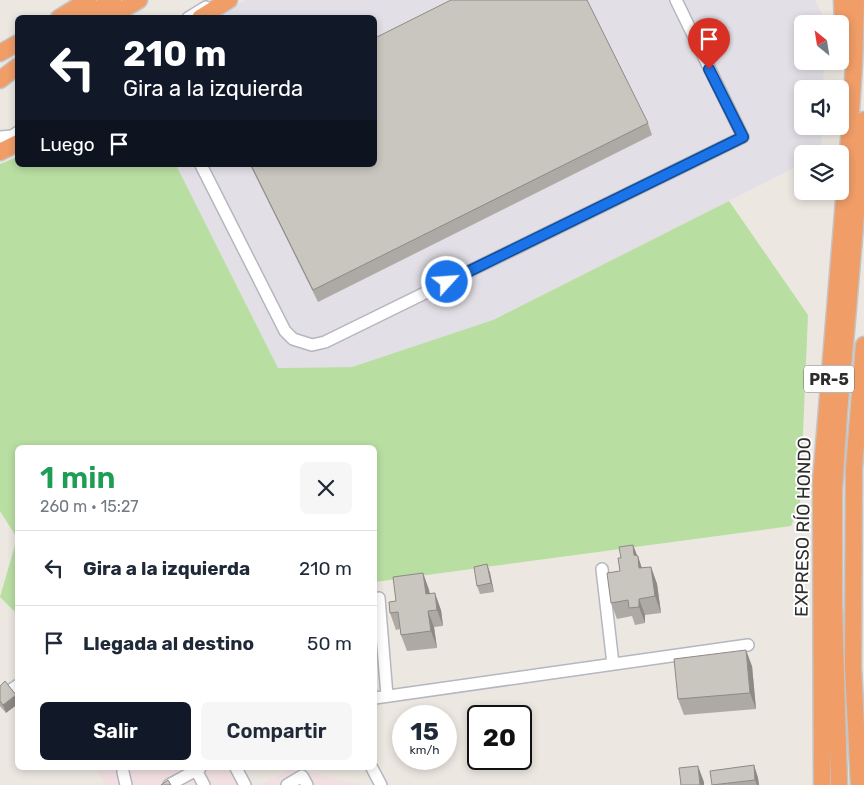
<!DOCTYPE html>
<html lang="es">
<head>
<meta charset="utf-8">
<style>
	body { margin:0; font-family:Rubik,sans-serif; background:#f6f6f7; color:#1f2937; height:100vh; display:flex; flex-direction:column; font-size:19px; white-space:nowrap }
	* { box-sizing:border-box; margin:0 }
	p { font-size:16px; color:#747a83 }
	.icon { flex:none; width:28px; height:28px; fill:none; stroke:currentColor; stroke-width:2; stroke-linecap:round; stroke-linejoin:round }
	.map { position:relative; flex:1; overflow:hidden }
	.side { position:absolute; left:15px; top:445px; width:362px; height:325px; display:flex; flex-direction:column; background:#fff; border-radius:8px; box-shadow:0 2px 8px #0003 }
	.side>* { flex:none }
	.hud { position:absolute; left:15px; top:15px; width:362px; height:152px; border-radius:8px; box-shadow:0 2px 8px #0003; background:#111827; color:#fff; overflow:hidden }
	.needle { width:32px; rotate:330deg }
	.controls { position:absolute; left:794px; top:15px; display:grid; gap:10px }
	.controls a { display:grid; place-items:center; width:55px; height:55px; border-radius:8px; background:#fff; box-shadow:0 2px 8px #0003; font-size:25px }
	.speed { position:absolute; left:392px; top:705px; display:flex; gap:10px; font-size:25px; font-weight:700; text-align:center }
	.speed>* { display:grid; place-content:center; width:65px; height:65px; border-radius:50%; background:#fff; box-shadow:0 2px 8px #0003; line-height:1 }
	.speed small { font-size:12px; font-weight:400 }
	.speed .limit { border:2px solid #111; border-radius:8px; background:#fff; color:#111 }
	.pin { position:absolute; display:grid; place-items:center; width:42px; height:42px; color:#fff; margin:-51px -21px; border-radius:50% 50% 50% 0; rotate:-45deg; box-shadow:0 0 5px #0007 }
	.pin .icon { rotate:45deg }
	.me { position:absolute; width:55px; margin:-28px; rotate:64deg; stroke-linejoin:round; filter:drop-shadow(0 0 4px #0008) }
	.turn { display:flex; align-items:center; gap:18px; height:105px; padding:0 25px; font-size:22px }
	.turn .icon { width:65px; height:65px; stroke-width:2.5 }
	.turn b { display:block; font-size:35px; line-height:42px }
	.then { display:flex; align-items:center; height:48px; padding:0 25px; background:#0003; gap:10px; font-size:19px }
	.round { display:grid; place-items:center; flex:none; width:52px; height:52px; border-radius:8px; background:#f6f6f7 }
	.headline { display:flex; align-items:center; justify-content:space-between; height:85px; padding:0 25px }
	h1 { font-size:30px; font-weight:600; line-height:38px; color:#1e9e55 }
	.action { display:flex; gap:10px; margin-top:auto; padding:10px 25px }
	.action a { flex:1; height:58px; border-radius:8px; background:#111827; color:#fff; font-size:20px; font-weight:600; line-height:58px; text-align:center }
	.action a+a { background:#f6f6f7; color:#1f2937 }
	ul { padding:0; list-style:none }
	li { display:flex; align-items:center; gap:15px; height:75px; padding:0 25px; border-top:1px solid #e0e1e3 }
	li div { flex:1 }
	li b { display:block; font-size:19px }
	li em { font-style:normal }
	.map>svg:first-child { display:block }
</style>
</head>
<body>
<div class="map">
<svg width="864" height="785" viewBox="0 0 864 785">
	<rect width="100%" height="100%" fill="#ede7e1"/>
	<path fill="#e2e0e6" d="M245 0H815L825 20V24H802V61H824L823 89H802V126H822L821 154H802V164L493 320 351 367 278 368 176 165H375V18L217 17Z"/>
	<path fill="#f2dfe1" d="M96 768H244L253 785H106Z
		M293 768 361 785H260Z"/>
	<path fill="#b9dea2" d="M17 157 18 165H176L278 368 352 367 493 320 729 201 808 315 800 503 791 526 375 582V448H18L17 614 0 597 17 538 0 511V164Z"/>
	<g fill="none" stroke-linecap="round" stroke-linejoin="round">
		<g stroke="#b4b7bf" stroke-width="14">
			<path id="minor" d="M188 18 206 7
				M0 137 12 136 18 132
				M201 165 285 331 293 339 312 345 325 342 743 137 676 0
				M602 569 613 664
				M379 598 387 696
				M9 691 18 685
				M375 698 748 645
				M123 768V772L126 785
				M236 768 245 785
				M372 768 381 785
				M196 770 204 785
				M169 785 200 768
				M287 785 302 776 307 785"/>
		</g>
		<g stroke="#c4c4c4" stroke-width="19">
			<path id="highway" d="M842 0 843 23 849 44
				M59 18 88 0
				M85 18 113 0
				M109 18 139 0
				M200 18 229 0
				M0 53 18 43
				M0 80 18 66
				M0 152 18 143
				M822 785 821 482 849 140 854 64 856 0
				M839 785 834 605V489L839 413 864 120
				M859 785 853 667 854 468 864 345"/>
		</g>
		<use href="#minor" stroke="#fff" stroke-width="11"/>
		<use href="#highway" stroke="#f09d68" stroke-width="16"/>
	</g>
	<path fill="#ada9a4" d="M648 123 652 135 318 302 250 165H375Z
		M633 545 642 568 651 567 657 584 661 613 645 615V623L635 625 632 616 617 619 611 603 620 571 621 558Z
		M487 564 490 573 494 592 480 594 477 586Z
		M423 573 429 590 430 594 441 610 443 626 434 627 437 648 407 651 401 635 400 629 396 630 390 613 396 601Z
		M752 666 756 709 684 715 678 699Z
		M0 686 6 713 0 706Z
		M754 765 758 778 759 785H712Z"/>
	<path fill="#8d8a86" d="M633 545 638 558V556L643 572H640L634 555Z
		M487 564 490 573 494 592 491 583Z
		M651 567 657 584 661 613 655 596Z
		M423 573 429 590 432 611 426 594Z
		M435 593 441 610 443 626 437 610Z
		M639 599 645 615V623L639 607Z
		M428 611 434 627 437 648 431 631Z
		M746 650 752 666 756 709 750 693Z
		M16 695 18 700V704L6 713 3 705Z
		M754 765 758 778 759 785H757L755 780Z
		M698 766 704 782V785H700Z"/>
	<path fill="#c9c5bf" stroke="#8d8a86" d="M451 0H587L648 123 313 290 251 165H375V38Z
		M633 545 634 555 638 556 639 568 651 567 655 596 639 599V607L629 608 628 600 611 603 607 573 620 571 618 558H621L619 547Z
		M487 564 491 583 477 586 474 567Z
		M423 573 426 594 435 593 437 610 428 611 431 631 401 635 398 612 390 613 389 602 396 601 393 577Z
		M746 650 750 693 678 699 674 659Z
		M5 681 16 695 3 705 0 701V686Z
		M754 765 755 780 712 785 710 771Z
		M698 766 700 785H681L679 768Z
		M168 780 171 785H161Z"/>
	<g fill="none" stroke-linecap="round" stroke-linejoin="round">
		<g stroke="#114b97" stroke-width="12">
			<path id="route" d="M447 282 743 137 709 69"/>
		</g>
		<use href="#route" stroke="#1a73e8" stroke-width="9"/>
	</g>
	<g text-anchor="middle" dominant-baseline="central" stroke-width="4" stroke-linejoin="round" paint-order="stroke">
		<rect fill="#fff" stroke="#6c6c6c" stroke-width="1" x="804" y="365.5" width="50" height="27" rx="4"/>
		<g font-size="16" font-weight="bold" fill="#2d2d2d">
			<text x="829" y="379">PR-5</text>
		</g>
		<g font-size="18" fill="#2d2d2d" stroke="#fff">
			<text transform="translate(803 527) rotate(-89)">EXPRESO RÍO HONDO</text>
		</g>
	</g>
</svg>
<div class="controls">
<a><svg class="needle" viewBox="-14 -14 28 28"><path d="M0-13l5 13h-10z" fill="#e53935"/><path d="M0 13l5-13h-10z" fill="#747a83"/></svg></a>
<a><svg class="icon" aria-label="sound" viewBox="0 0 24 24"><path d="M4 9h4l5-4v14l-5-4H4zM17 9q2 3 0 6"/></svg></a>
<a><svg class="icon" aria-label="layers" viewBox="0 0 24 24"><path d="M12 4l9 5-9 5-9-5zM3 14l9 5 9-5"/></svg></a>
</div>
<div class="speed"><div>15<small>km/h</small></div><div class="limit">20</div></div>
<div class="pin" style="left:709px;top:69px;background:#d93025"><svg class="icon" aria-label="arrive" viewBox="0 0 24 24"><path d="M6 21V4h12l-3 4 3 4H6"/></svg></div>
<svg class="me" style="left:447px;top:282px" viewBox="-20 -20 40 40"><circle r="17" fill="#1a73e8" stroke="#fff" stroke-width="3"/><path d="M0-11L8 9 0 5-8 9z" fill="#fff"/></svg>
<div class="hud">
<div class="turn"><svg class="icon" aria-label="left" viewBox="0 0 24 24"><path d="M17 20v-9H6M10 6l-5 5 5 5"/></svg><div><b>210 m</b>Gira a la izquierda</div></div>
<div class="then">Luego<svg class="icon" aria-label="arrive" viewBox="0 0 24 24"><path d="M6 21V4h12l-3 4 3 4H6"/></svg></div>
</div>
<section class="side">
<div class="headline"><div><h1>1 min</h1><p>260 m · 15:27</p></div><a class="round"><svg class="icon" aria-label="close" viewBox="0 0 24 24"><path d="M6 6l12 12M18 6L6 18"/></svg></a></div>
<ul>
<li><svg class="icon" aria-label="left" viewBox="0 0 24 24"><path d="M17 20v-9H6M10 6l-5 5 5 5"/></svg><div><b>Gira a la izquierda</b></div><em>210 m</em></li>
<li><svg class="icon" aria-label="arrive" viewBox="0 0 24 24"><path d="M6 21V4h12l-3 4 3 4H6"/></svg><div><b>Llegada al destino</b></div><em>50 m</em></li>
</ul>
<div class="action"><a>Salir</a><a>Compartir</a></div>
</section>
</div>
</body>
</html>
